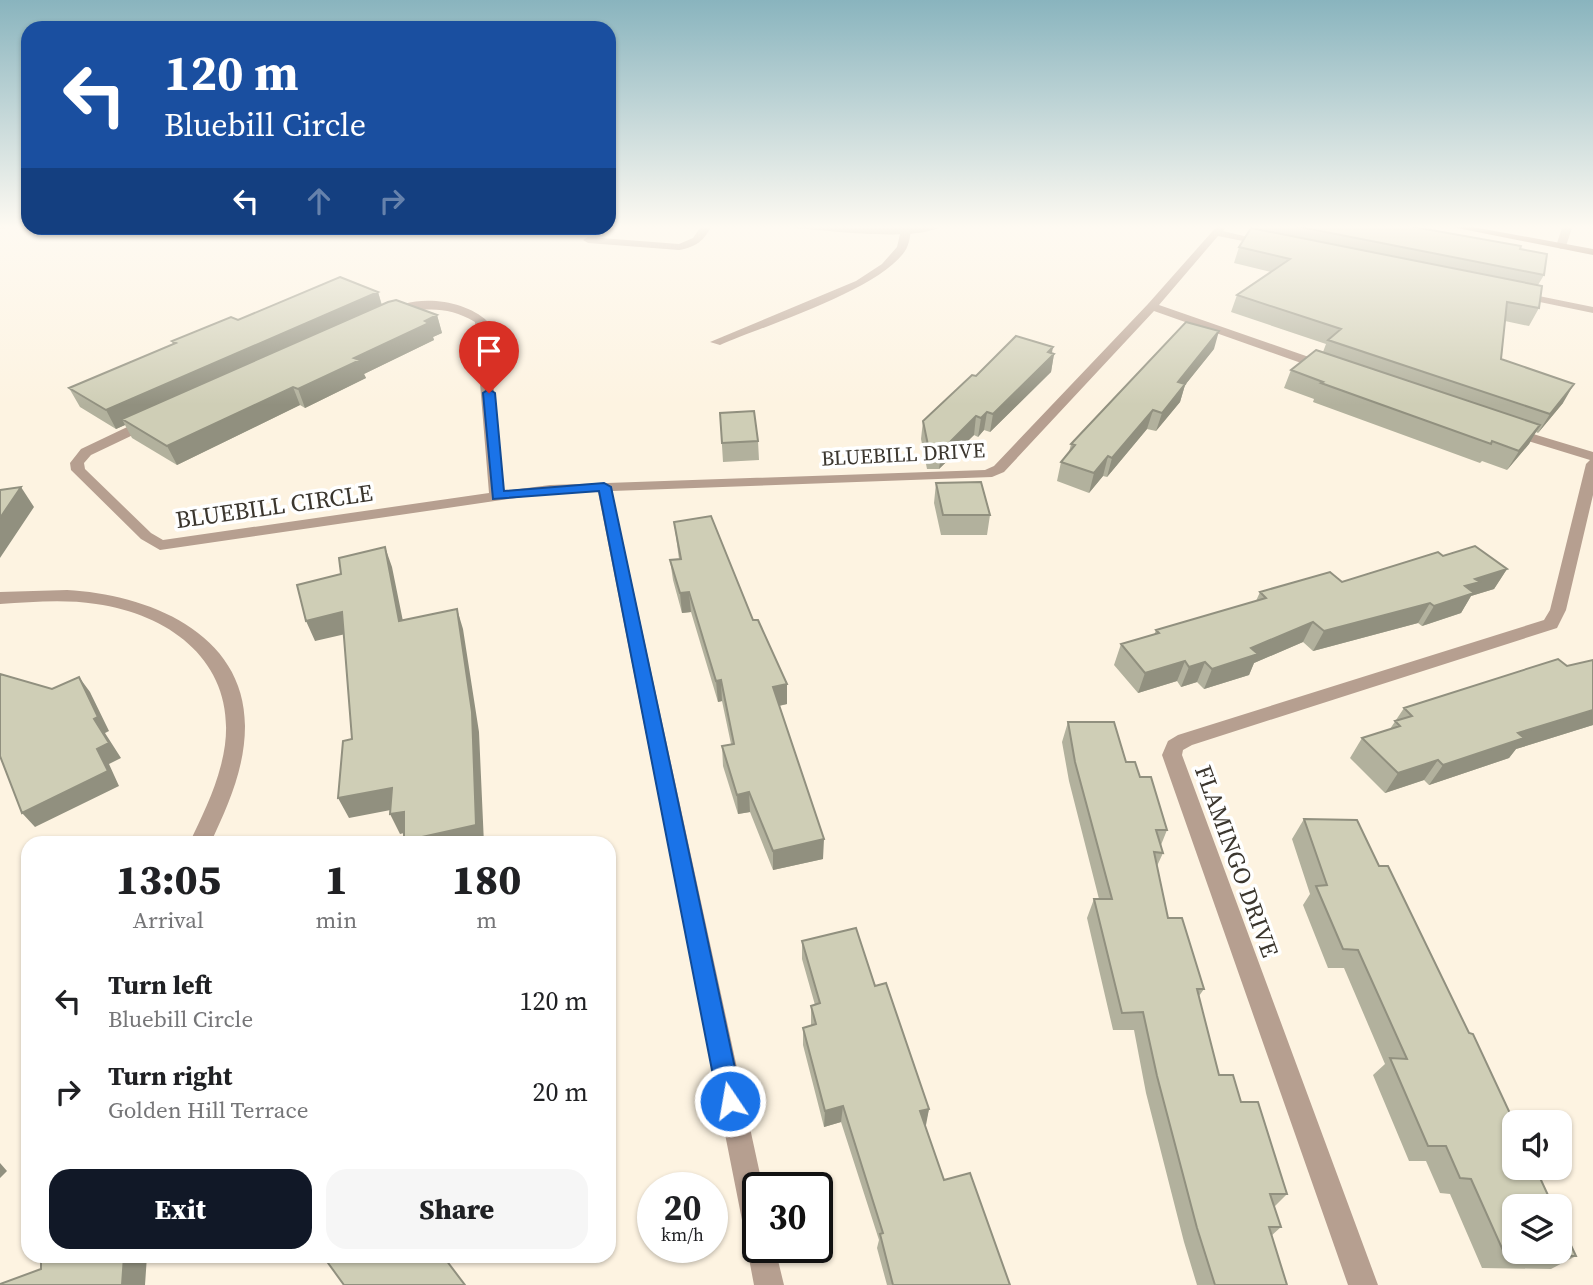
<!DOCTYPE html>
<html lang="en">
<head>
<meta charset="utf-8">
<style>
	body { margin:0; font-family:"Source Serif 4",serif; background:#f6f6f6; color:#202124; height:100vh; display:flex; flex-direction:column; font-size:26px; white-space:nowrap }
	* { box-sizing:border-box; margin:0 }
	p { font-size:23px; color:#757577 }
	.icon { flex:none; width:38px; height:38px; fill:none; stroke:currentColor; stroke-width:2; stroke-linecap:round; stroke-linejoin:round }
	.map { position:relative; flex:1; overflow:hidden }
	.details { position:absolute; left:21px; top:836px; width:595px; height:427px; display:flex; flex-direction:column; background:#fff; border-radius:21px; box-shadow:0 2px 5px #0004 }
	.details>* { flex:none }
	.guide { position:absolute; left:21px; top:21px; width:595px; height:214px; border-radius:21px; box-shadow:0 2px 5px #0004; background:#1a4fa0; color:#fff; overflow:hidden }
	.buttons { position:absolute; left:1502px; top:1110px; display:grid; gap:14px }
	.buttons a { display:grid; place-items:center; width:70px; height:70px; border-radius:14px; background:#fff; box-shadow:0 2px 5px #0004; font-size:35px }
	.speed { position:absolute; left:637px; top:1172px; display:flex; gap:14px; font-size:35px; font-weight:700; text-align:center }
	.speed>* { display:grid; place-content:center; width:91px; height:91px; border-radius:50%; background:#fff; box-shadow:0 2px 5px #0004; line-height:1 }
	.speed small { font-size:18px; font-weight:400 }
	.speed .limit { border:4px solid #111; border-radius:10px; background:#fff; color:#111 }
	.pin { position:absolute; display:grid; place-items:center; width:60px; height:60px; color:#fff; margin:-72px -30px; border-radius:50% 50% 50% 0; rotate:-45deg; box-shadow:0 0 7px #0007 }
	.pin .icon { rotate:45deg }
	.me { position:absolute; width:77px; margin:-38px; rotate:348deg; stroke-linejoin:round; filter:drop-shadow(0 0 5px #0008) }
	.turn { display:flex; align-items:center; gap:24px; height:147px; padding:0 28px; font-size:32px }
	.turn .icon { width:91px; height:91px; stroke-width:2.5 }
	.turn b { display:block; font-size:49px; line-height:60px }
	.lanes { display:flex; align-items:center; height:66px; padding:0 28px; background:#0003; justify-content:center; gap:35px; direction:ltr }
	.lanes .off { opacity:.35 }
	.eta { display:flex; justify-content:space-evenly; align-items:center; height:119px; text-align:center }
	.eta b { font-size:42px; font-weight:800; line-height:49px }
	.cta { display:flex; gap:14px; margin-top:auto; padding:14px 28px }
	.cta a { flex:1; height:80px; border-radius:21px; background:#111827; color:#fff; font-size:28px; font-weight:800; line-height:80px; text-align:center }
	.cta a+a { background:#f6f6f6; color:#202124 }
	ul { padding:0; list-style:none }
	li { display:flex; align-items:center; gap:21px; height:91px; padding:0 28px }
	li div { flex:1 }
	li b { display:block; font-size:26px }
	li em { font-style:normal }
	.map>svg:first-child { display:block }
</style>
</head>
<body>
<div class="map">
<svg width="1593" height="1285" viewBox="0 0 1593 1285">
	<rect width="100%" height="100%" fill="#fdf3e1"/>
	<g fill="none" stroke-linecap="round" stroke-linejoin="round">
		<path fill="#b69f90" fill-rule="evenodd" d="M906 227 911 230C910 237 909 245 905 251 879 290 766 325 720 345L710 342 856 281 882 264 897 247 901 230Z"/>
		<path fill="#b69f90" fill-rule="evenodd" d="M0 225H23L0 229Z
			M702 225H712C704 241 696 247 679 250L588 243 583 240 588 237 679 244 693 238Z
			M789 225 870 228 943 225C920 243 825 230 794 228Z
			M1218 225H1228L1223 231 1273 243 1268 246 1218 236 1159 305 1329 364V370H1321L1154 311 1004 472 992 477 612 491 763 1188H758V1248H775L784 1285H754L747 1248 750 1241 744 1230 598 492 550 493 160 550 141 539 71 470 70 463 81 449 144 419H154V425L91 455 84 463 85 469 151 533 163 540 489 493 475 322C446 305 422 308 391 316L385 313C411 293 464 299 487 321L504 491 550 485 985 470 994 466 1148 304Z
			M1563 225H1573L1566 246 1561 249 1556 246Z
			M1519 292 1593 307V313L1515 297 1513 295Z
			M1510 427 1593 452V495L1566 610 1557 628 1192 745 1183 750 1182 755 1378 1285H1348L1162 755 1168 741 1178 735 1544 620 1550 610 1586 464 1590 460 1505 434V428Z
			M67 590C146 594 245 632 245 726 245 768 228 806 210 844H189C201 818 214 793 221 765 245 674 181 616 96 604 64 599 32 602 0 604V592Z"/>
		<path fill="#977560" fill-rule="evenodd" d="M1442 225H1462L1593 249V255Z"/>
	</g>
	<path fill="#b2b19d" d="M1255 225H1403L1520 249 1544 275 1538 285 1539 308 1529 326 1505 321 1501 359 1563 403 1538 433 1536 432 1529 444 1507 470 1482 461 1480 463 1313 402 1314 399 1284 388 1291 370 1323 352 1326 344 1231 312 1237 295 1271 272 1234 263 1239 247 1254 229Z
		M378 292 382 305 437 315 442 333 433 337 434 340 364 374 366 378 305 408 300 405 177 465 132 438 125 425 116 429 80 407 69 388 173 345 172 341 238 320Z
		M1214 349 1185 385 1180 402 1156 431 1147 429 1107 477 1103 476 1089 493 1057 481 1061 462 1069 452 1071 444Z
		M1051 353 1054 354 1051 372 990 432 984 430 978 437 974 435 939 469H927L921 439 923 421 976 376Z
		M720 413 758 441 759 460 723 462Z
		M936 483 990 515 987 535H941L934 503Z
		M674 522 787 704 779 706 823 859 773 870 750 812 738 814 723 766 722 746 731 744 722 701 718 702 691 612 682 613 673 580 670 560 679 559Z
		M1443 556 1507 569 1494 589 1471 596 1461 613 1422 626 1418 623 1313 651 1303 642 1254 663 1249 675 1204 689 1197 682 1181 687 1177 681 1138 693 1114 665 1121 644 1154 635 1156 630 1256 601 1260 592 1342 582Z
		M1593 660V725L1516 749 1509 758 1429 785 1424 780 1385 793 1350 758 1362 738 1390 729 1404 708 1567 666Z
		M1068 722 1126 762 1140 777 1167 830 1161 845 1163 853 1157 866 1168 918 1204 989 1199 996 1219 1075 1241 1102 1287 1194 1274 1207 1281 1227 1271 1236 1287 1285H1197L1184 1242 1146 1093 1134 1030H1113L1087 918 1094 899H1099L1069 781 1062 742Z
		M1304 819 1379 866 1576 1256 1551 1269 1482 1268 1450 1194 1440 1193 1426 1161H1409L1373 1075 1385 1064 1344 968H1328L1303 905 1310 894 1292 839Z
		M802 941 875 986 929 1109 925 1125 944 1180 1010 1285H887L877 1248 879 1240 841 1122 824 1127 803 1045V1028L811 1025V1006L815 1005 802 959Z"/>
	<path fill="#91907f" d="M378 292 383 310 122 419 125 425 116 429 106 410Z
		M437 315 442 333 433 337 434 340 364 374 366 378 305 408 298 389 354 358Z
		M1219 331 1214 349 1185 385 1180 402 1156 431 1162 413 1178 382Z
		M1053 347 1051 358 1054 354 1051 372 990 432 993 414Z
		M1574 384 1563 403 1538 433 1550 414Z
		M293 387 300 405 177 465 167 446Z
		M1153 410 1147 429 1107 477 1112 458Z
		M987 412 984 430 978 437 981 418Z
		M976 416 974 435 939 469 942 450Z
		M1540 425 1529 444 1507 470 1519 451Z
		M1108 456 1103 476 1089 493 1094 473Z
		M21 487 34 507 0 558V518Z
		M385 547 392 567 407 641 399 621Z
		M1507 569 1494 589 1471 596 1461 613 1422 626 1434 606 1475 579Z
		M689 592 691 612 682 613 680 593Z
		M1430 603 1418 623 1313 651 1324 631Z
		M457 609 463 629 479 732 484 844H405L404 841Z
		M342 612 350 633 315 641 306 621Z
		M1313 622 1303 642 1254 663 1249 675 1204 689 1212 669 1251 648Z
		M1185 661 1177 681 1138 693 1145 673Z
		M1205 662 1197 682 1181 687 1189 667Z
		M79 677 90 692 109 731 105 733 121 758 109 764 119 786 35 827 22 813 97 749 94 719Z
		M721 680 722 701 718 702 716 681Z
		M787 684V704L773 707V687Z
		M1593 710V725L1516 749 1509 758 1429 785 1443 765 1518 733Z
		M1438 760 1424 780 1385 793 1398 773Z
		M392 788 401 808 349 818 338 798Z
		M749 792 750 812 738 814 737 795Z
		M404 812 413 831 400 834 390 814Z
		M824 839 823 859 773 870V851Z
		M843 1106 841 1122 824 1127 825 1111Z
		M929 1109 926 1125 917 1127 920 1111Z
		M0 1163 7 1171 0 1178Z
		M124 1256H147L145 1285H122Z"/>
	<path fill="#cfceb6" stroke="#91907f" stroke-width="2" d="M1290 225H1403L1521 246 1520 249 1547 254 1544 275Z
		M1251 228 1542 286 1539 308 1507 302 1501 359 1574 384 1550 414 1328 340 1341 329 1237 295 1290 259 1239 247Z
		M340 277 378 292 106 410 69 388 176 343 172 341 231 317 238 320Z
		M396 300 437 315 425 321 429 323 354 358 360 360 298 389 293 387 167 446 122 419 388 302Z
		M1186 322 1219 331 1178 382 1185 384 1162 413 1153 410 1112 458 1108 456 1094 473 1061 462 1075 445 1071 444Z
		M1016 336 1053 347 1048 352 1054 354 993 414 987 412 981 418 976 416 942 450H929L923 421 972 375 976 376Z
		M1316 350 1540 425 1519 451 1492 441 1491 444 1321 383 1323 382 1291 370Z
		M754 411 758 441 722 443 720 413Z
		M981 482 990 515H943L936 483Z
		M21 487 0 518V490Z
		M711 516 753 620H758L787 684 773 687 824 839 773 851 749 792 737 795 722 746 734 744 721 680 716 681 689 592 680 593 670 560 681 559 674 522Z
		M1475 546 1507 569 1475 579 1480 582 1465 586 1474 593 1434 606 1430 603 1324 631 1313 622 1251 648 1258 654 1212 669 1205 662 1189 667 1185 661 1145 673 1121 644 1159 633 1156 630 1266 598 1260 592 1330 572 1342 582 1438 552 1443 556Z
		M385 547 399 621 457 609 472 712 476 825 404 841V812L390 814 392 788 338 798 343 741 352 739 342 612 306 621 297 585 341 574 339 558Z
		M1558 659 1567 666 1593 660V710L1518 733 1524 738 1443 765 1438 760 1398 773 1362 738 1400 726 1395 721 1412 716 1404 708Z
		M0 674 52 689 79 677 98 717 94 719 109 743 97 749 108 771 22 813 0 756Z
		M1068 722H1114L1126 762H1135L1140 777H1151L1167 830H1156L1163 853 1154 852 1168 918H1182L1204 989H1197L1219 1075H1233L1241 1102H1258L1287 1194H1270L1281 1227H1269L1287 1285H1215L1197 1228 1157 1076 1143 1012 1122 1013 1094 899H1112L1075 762Z
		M1304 819 1357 820 1379 866H1388L1469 1033 1473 1034 1514 1122V1167H1535L1553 1206H1514V1251H1559V1220L1576 1256 1505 1255 1471 1179 1460 1178 1446 1146H1428L1390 1058 1407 1059 1358 950 1343 949 1316 886 1327 885Z
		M856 928 875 986 886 983 929 1109 920 1111 944 1180 970 1173 1010 1285H893L880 1234 883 1233 843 1106 825 1111 803 1028 816 1024 811 1006 820 1003 802 941Z
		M45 1256H124L122 1285H0V1284L41 1269V1258Z
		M323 1256H443L465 1285H344Z"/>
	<linearGradient id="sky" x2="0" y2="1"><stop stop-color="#89b4be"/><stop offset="0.56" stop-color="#fefaf2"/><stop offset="1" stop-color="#fefaf2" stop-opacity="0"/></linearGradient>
	<rect width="1593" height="405" fill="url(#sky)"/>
	<path fill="#1a73e8" stroke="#114b97" stroke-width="2" d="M489 389 495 393 504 491 604 483 611 487 742 1101 739 1109 730 1113 722 1109 718 1101 599 491 493 499 483 393Z"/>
	<g text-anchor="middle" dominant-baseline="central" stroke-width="7" stroke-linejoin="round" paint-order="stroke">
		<g font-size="21" fill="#3b362e" stroke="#fff">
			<text transform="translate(903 454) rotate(-3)">BLUEBILL DRIVE</text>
		</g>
		<g font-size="24" fill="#3b362e" stroke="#fff">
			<text transform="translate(274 506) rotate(-8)">BLUEBILL CIRCLE</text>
			<text transform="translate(1237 861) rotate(70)">FLAMINGO DRIVE</text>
		</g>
	</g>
</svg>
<div class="buttons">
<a><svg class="icon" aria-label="sound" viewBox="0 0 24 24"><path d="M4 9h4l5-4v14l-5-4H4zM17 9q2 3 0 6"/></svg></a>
<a><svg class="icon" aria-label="layers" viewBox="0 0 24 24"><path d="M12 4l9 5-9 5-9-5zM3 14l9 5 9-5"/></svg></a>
</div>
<div class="speed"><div>20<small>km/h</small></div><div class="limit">30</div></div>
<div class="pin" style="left:489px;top:393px;background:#d93025"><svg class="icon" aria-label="arrive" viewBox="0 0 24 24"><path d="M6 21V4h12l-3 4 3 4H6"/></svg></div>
<svg class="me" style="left:730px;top:1101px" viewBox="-20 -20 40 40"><circle r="17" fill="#1a73e8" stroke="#fff" stroke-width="3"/><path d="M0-11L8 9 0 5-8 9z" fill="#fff"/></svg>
<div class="guide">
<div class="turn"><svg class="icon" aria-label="left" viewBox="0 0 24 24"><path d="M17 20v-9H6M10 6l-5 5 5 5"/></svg><div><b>120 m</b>Bluebill Circle</div></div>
<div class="lanes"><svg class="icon" aria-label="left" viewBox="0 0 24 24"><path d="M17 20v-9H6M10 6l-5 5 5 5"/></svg><svg class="icon off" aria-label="ahead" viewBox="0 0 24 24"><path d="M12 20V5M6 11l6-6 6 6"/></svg><svg class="icon off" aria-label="right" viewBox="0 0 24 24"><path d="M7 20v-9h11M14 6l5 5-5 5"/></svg></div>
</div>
<section class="details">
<div class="eta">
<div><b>13:05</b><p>Arrival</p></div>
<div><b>1</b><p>min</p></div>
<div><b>180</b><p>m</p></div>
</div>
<ul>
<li><svg class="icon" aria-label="left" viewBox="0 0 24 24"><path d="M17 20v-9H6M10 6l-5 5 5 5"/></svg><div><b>Turn left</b><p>Bluebill Circle</p></div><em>120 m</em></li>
<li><svg class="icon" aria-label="right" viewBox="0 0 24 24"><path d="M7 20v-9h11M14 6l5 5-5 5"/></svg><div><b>Turn right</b><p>Golden Hill Terrace</p></div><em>20 m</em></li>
</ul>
<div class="cta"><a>Exit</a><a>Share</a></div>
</section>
</div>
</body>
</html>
